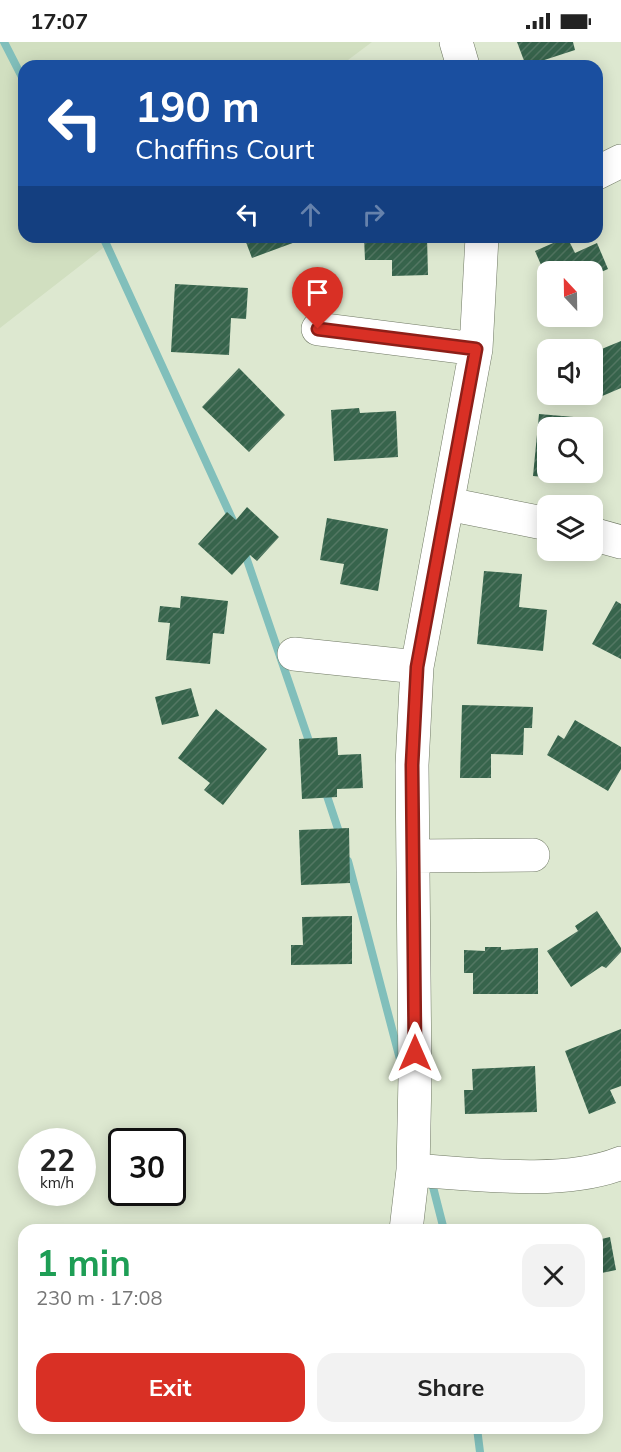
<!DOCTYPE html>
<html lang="en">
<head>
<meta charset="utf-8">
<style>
	body { margin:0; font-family:Mulish,sans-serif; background:#f2f2f2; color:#222; height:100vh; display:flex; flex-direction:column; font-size:22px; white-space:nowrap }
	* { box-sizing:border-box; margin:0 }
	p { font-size:20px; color:#767676 }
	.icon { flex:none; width:33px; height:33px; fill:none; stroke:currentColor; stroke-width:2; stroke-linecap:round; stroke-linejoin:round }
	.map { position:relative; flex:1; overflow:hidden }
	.panel { position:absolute; left:18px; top:1182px; width:585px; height:210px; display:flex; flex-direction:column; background:#fff; border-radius:18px; box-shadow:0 3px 15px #0003 }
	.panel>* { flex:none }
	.hud { position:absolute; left:18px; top:18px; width:585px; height:183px; border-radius:18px; box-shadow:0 3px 15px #0003; background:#1a4fa0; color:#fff; overflow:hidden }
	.needle { width:39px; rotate:338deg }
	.buttons { position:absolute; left:537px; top:219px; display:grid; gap:12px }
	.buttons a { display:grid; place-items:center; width:66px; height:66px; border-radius:12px; background:#fff; box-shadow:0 3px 15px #0003; font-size:30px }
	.speed { position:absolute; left:18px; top:1086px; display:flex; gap:12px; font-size:30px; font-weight:700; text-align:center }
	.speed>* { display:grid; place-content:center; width:78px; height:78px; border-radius:50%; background:#fff; box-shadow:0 3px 15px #0003; line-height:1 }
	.speed small { font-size:15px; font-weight:400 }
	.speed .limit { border:3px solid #111; border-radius:9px; background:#fff; color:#111 }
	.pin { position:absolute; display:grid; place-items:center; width:51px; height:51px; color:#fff; margin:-62px -26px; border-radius:50% 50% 50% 0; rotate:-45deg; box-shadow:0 0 6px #0007 }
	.pin .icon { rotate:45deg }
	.me { position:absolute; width:66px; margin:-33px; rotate:0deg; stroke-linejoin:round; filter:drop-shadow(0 0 4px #0008) }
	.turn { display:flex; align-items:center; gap:21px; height:126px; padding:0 18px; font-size:27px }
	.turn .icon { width:78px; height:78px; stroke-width:2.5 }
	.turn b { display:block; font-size:42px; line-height:51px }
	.lanes { display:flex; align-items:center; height:57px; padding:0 18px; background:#0003; justify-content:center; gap:30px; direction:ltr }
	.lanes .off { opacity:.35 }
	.round { display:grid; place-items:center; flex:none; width:63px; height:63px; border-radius:18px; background:#f2f2f2 }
	.overview { display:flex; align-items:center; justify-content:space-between; height:102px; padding:0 18px }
	h1 { font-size:36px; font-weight:700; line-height:45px; color:#1e9e55 }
	.primary-button { display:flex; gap:12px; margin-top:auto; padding:12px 18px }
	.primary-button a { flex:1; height:69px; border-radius:18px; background:#d93025; color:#fff; font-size:24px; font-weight:700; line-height:69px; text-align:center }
	.primary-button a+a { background:#f2f2f2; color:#222 }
	.status { display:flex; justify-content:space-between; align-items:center; height:42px; padding:0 30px; background:#fff; direction:ltr }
	.status svg { height:16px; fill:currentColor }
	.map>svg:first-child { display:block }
</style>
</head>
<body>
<div class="status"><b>17:07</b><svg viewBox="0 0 49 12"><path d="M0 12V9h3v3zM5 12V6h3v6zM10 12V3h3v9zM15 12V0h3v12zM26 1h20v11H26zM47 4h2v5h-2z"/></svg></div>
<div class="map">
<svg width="621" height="1410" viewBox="0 0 621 1410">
	<defs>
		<pattern id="building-hatch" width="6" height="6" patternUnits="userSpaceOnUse" patternTransform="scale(1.5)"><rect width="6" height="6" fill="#37644c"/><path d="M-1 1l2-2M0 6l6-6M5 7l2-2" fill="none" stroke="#537763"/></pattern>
	</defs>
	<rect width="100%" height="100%" fill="#dde8d0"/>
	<path fill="#d1dfc0" d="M0 0H372L340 24H24V195H117L0 286Z"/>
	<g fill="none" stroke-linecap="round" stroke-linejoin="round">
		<path stroke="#81bfbb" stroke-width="8" d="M4 0 24 39
			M103 195 234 481
			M244 509 311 705
			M325 748 341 796
			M348 819 401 1021
			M431 1137 444 1188
			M477 1386 480 1410"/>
	</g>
	<path fill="url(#building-hatch)" d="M517 0H573L575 8 526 24Z
		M244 195H309L252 216Z
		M364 195H427L428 233 392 234V218H365Z
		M567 195 575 211 597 201 608 227 592 234V230H548V239L535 209Z
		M175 242 248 246 246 277 231 276 229 313 171 310Z
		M621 299V346L593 358 591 352 592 311Z
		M239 326 285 373 249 410 202 365Z
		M359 366 360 371 396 369 398 415 334 419 331 368Z
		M539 372 597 377 594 403 592 386H548V430H577L576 438 533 434Z
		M247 465 279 495 257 519 250 513 232 533 198 502 227 470 236 478Z
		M327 476 388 487 378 549 340 542 344 522 320 518Z
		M484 529 522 532 519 565 547 568 543 609 477 602Z
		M181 554 228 559 224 592 213 591 210 622 166 618 170 581 158 580 160 564 180 566Z
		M616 559 621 562V617L592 602Z
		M191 646 199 674 162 683 155 655Z
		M462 663 533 665 532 686H524L523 713 491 712V736H460Z
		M216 667 267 707 223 763 204 748 210 741 178 716Z
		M575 678 621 705V727L608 749 547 713 558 693 564 697Z
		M337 695 338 713 361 712 363 746 337 747V755L302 757 299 697Z
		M349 786 350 841 301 843 299 788Z
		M597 869 621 906V910L606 926 602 924 571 945 547 909 578 889 575 884Z
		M352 874V922L291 923V903H303L302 875Z
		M485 905H501V908L538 906V952H473V931H464V908L485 909Z
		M621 987V1044L610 1048 616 1061 589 1072 565 1009Z
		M535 1024 537 1070 465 1072 464 1048H473L472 1027Z
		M610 1195 616 1228 597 1232V1198Z"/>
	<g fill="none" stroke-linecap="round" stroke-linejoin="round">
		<g stroke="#6f7863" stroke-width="34">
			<path id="minor" d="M456 0 463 24
				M597 131 621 119
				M318 287 476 307
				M448 462 548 482
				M592 492 621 500
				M294 612 417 625
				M413 814 533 813
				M413 1128C473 1132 564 1144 621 1121
				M406 1188 413 1128 415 1035 412 723 417 625 476 307 482 195"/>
		</g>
		<use href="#minor" stroke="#fff" stroke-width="33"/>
	</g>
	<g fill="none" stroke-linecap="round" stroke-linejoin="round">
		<g stroke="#8d1f18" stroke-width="15">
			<path id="route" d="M318 287 476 307 417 625 412 723 415 1011"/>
		</g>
		<use href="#route" stroke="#d93025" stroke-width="10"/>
	</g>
</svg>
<div class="buttons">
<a><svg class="needle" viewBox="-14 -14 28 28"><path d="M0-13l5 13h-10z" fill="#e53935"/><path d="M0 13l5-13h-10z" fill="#767676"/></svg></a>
<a><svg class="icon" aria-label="sound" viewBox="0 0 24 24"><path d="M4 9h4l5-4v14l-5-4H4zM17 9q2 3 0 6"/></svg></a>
<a><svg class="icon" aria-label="search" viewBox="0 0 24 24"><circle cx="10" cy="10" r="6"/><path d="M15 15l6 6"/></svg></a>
<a><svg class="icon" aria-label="layers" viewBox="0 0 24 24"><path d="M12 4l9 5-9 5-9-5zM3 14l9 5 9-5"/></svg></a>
</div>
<div class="speed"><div>22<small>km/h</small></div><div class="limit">30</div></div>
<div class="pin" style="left:318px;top:287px;background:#d93025"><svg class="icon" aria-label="arrive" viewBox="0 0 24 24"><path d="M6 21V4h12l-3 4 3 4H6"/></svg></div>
<svg class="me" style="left:415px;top:1011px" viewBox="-20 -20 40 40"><path d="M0-17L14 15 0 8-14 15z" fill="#d93025" stroke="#fff" stroke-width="4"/></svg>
<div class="hud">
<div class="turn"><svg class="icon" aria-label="left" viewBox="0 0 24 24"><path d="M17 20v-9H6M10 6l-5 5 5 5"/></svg><div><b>190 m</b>Chaffins Court</div></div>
<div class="lanes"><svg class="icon" aria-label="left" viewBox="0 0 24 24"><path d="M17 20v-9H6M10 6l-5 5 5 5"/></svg><svg class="icon off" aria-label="ahead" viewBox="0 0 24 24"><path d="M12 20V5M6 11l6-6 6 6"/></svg><svg class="icon off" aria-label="right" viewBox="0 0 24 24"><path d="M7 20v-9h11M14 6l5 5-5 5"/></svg></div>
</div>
<section class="panel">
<div class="overview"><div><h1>1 min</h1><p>230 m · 17:08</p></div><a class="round"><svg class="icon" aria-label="close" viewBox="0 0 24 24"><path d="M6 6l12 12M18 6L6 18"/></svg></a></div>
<div class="primary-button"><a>Exit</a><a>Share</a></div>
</section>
</div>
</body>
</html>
